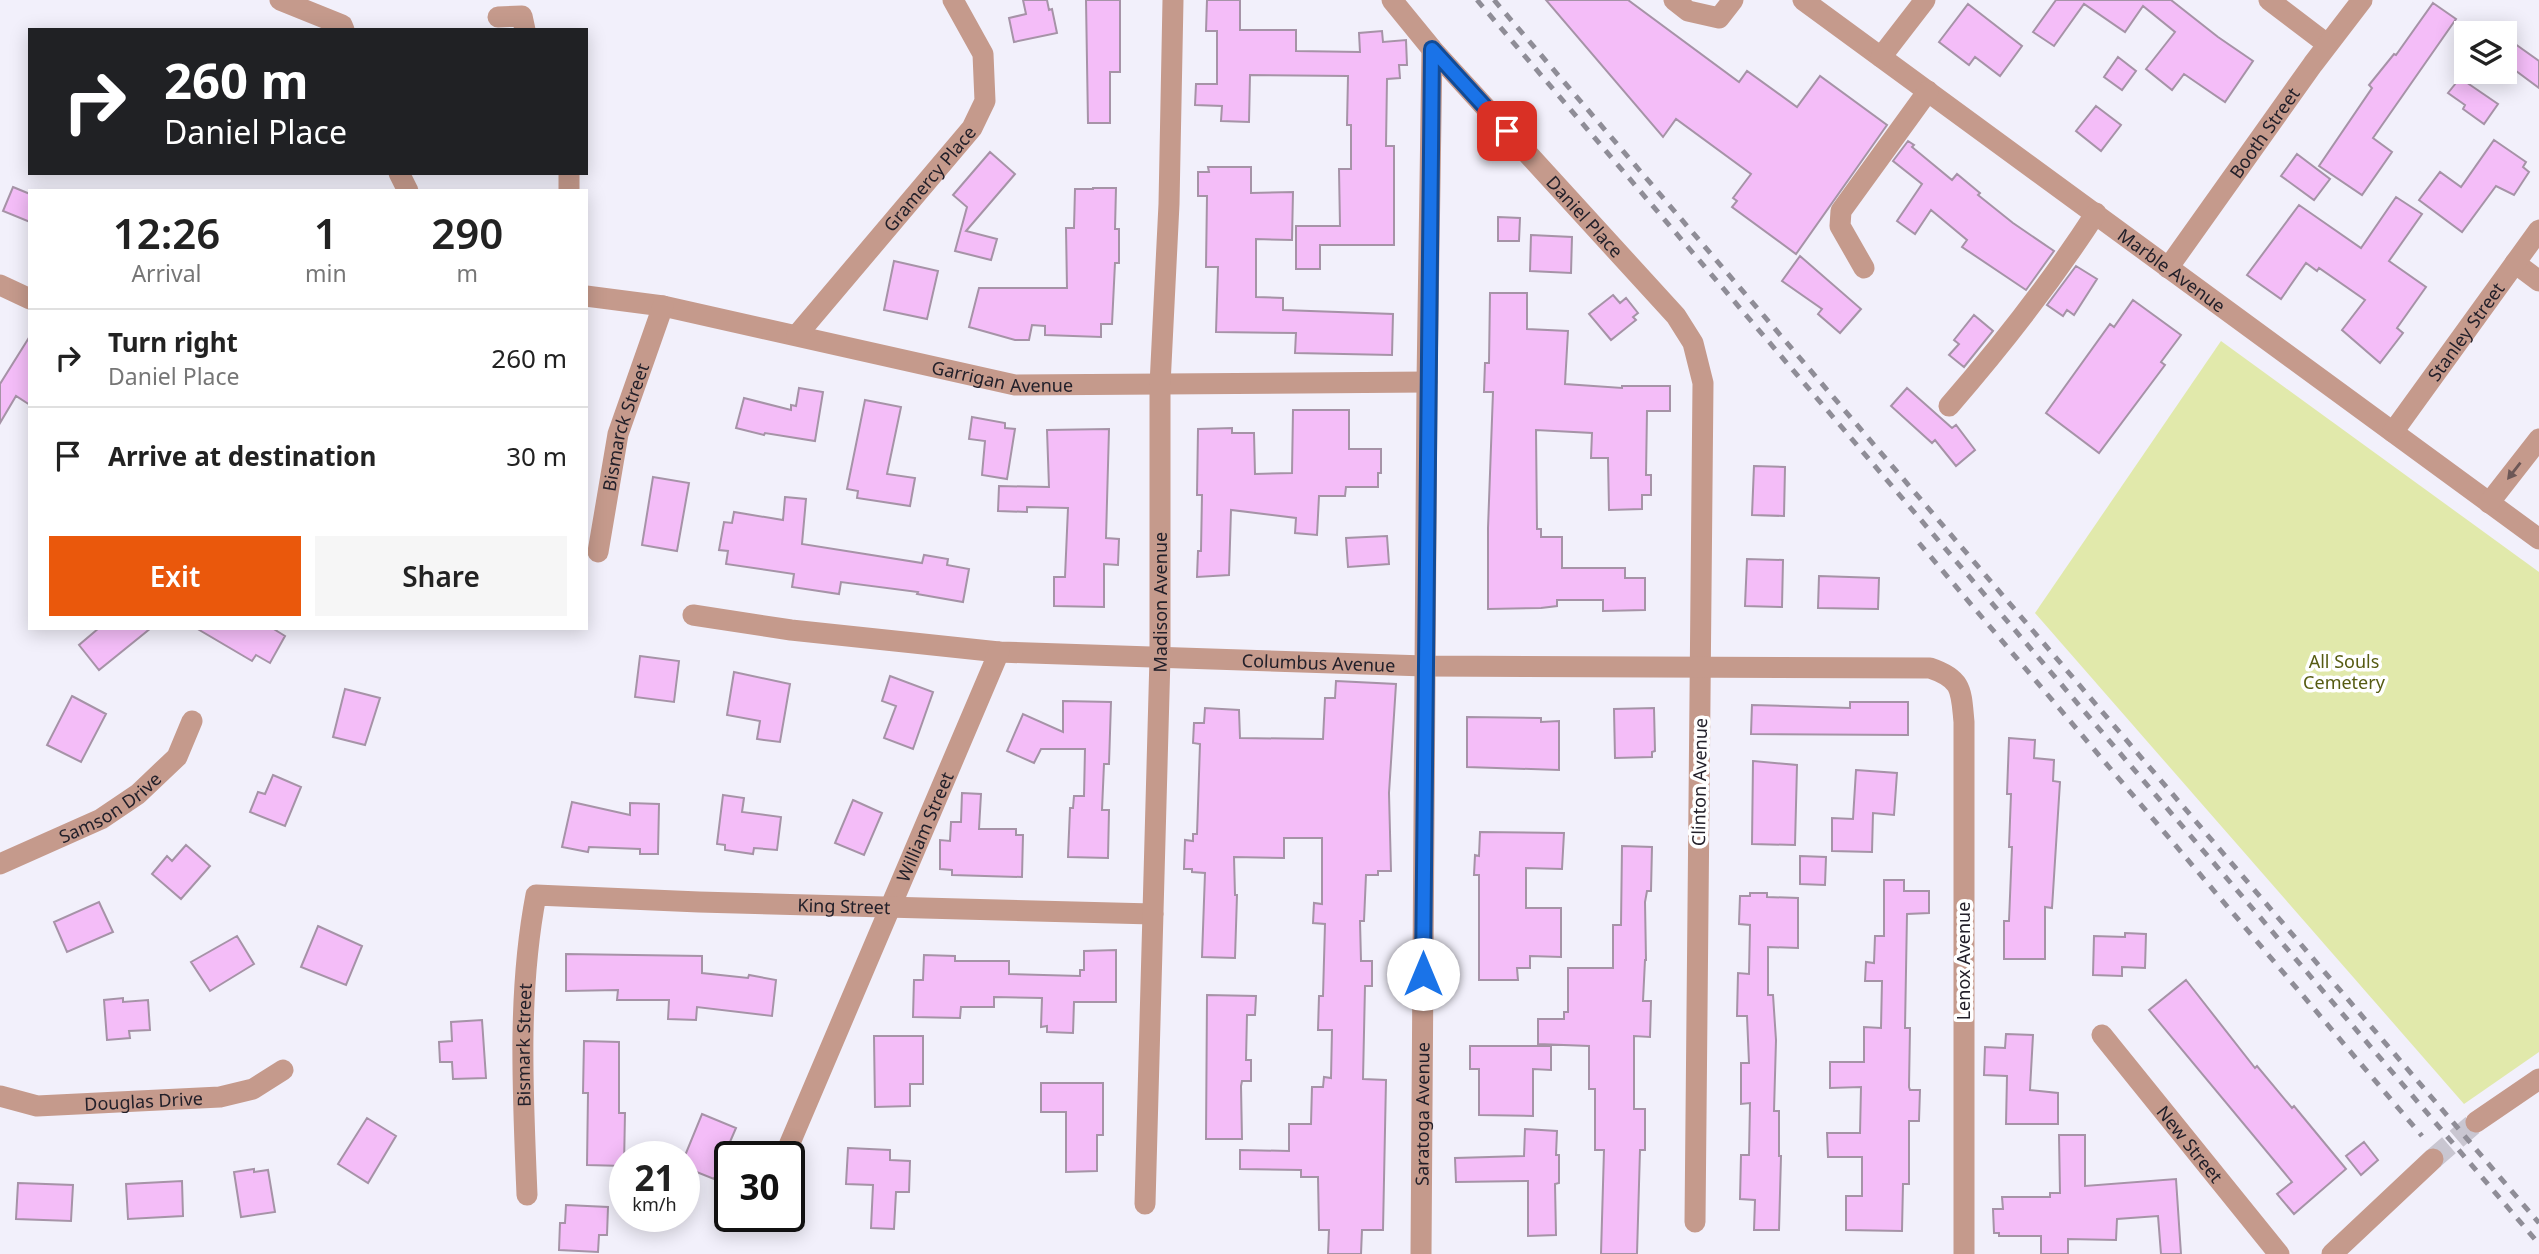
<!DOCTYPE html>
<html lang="en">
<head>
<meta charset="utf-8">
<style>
	body { margin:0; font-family:"Noto Sans",sans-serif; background:#f6f6f6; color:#222; height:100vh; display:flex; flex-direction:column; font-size:26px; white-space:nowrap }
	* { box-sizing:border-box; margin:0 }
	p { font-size:23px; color:#767676 }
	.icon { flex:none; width:38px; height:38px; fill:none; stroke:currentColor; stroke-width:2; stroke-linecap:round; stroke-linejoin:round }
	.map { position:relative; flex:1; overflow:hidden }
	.details { position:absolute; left:28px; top:189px; width:560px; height:441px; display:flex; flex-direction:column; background:#fff; border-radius:0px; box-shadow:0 4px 18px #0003 }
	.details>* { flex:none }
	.top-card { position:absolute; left:28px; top:28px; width:560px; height:147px; border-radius:0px; box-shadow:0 4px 18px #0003; background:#202124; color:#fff; overflow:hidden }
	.fabs { position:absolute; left:2454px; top:21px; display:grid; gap:14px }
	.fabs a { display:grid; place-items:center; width:63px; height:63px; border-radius:0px; background:#fff; box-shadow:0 4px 18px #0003; font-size:35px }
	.speed { position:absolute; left:609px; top:1141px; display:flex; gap:14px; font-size:35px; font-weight:700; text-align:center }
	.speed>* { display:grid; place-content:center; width:91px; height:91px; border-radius:50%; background:#fff; box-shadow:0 4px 18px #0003; line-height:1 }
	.speed small { font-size:18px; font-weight:400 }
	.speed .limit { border:4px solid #111; border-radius:10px; background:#fff; color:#111 }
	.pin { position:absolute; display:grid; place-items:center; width:60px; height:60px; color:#fff; margin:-30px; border-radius:14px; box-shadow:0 4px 10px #0006 }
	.me { position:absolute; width:77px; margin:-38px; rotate:0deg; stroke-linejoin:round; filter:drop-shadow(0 0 5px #0008) }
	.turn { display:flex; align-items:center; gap:24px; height:147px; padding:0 21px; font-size:32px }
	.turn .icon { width:91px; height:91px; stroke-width:2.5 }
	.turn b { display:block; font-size:49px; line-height:60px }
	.eta { display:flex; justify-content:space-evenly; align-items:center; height:119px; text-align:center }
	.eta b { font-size:42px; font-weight:600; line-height:49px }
	.cta { display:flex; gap:14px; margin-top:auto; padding:14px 21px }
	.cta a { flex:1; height:80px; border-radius:0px; background:#ea580c; color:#fff; font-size:28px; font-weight:600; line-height:80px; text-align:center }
	.cta a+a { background:#f6f6f6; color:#222 }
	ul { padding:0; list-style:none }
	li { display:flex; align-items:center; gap:21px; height:98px; padding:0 21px; border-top:2px solid #e0e0e0 }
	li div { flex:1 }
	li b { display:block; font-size:26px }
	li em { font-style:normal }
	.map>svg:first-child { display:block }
</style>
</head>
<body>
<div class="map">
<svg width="2539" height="1254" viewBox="0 0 2539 1254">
	<rect width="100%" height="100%" fill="#f2f0fb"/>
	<path fill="#e1e9ab" d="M2221 341 2539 572V1052L2464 1104 2035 613Z"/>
	<path fill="#f4bdf8" stroke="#a693a7" stroke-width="2" d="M1023 0H1047L1049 10 1052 9 1057 33 1014 42 1009 18 1026 14Z
		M1086 0H1120V72H1110V123H1088Z
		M1207 0H1240V30H1296V51L1360 52 1359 33 1382 31 1383 42 1406 40 1407 65H1399L1400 78 1387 79 1386 146H1394V245H1320V269H1296V226H1340L1339 169H1351V125H1347L1348 76 1250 75 1249 122 1221 121 1222 106 1195 105 1196 84H1217V31H1206Z
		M1546 0H1628L1739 82 1747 71 1797 107 1820 76 1887 125 1796 254 1732 207 1737 201 1733 198 1751 174 1676 119 1663 137Z
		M2056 0H2171L2218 37 2253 61 2225 102 2184 74 2172 90 2146 69 2175 32 2143 6 2125 32 2084 4 2054 46 2033 32Z
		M2433 3 2456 19 2373 138 2392 152 2362 195 2319 166 2372 88 2369 85 2394 54 2396 55Z
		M1968 4 2022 46 2000 76 1975 57 1969 65 1939 42Z
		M2504 36 2539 61V88L2504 62Z
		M2118 57 2136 71 2122 90 2104 77Z
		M2460 78 2498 104 2484 124 2463 109 2465 105 2448 93Z
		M2096 106 2121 125 2101 151 2076 131Z
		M2494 140 2526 162 2523 167 2529 172 2514 195 2496 186 2462 232 2419 200 2440 172 2461 187Z
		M1908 141 1914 145 1912 147 1952 180 1957 174 1980 193 1978 195 2013 223 2054 251 2026 290 1962 247 1967 240 1931 210 1915 234 1897 221 1922 184 1893 161Z
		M990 152 1015 174 966 231 997 239 991 260 955 251 967 207 953 195Z
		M2297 154 2330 179 2314 200 2281 176Z
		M1208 167H1251V193L1293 192 1292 240 1256 239V297L1283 298V310L1393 314 1392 355 1295 353 1296 333 1216 332 1218 267H1206L1207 196H1198V172H1209Z
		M13 187 30 194V222L3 211Z
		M1093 188H1116L1115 229H1119V263H1115L1112 324H1101V337L1045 335V326L1032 325 1029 340H1015L969 327 979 288H1067L1066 228H1074L1075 189H1093Z
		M2396 197 2422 214 2389 261 2426 287 2397 328 2403 333 2380 363 2342 330 2365 300 2319 268 2317 271 2306 263 2281 299 2247 275 2299 205 2361 248Z
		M1498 217 1520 218 1519 241H1498Z
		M1531 235 1572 237 1571 273 1530 271Z
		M1800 256 1861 309 1840 333 1818 314 1822 309 1782 281Z
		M894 261 938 271 927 319 884 310Z
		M2076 266 2097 279 2074 315 2067 310 2063 316 2047 305Z
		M1490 293H1527V329L1568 331 1565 384 1622 388V386H1670V411H1647L1646 475H1651V495H1642V509L1609 510 1608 458H1591L1592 433 1536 430 1537 529H1541V537H1562V568H1625V578H1645V610L1603 611V600H1557V606L1541 608 1488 609V528L1493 392H1484L1485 363H1489Z
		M1613 295 1620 303 1626 298 1638 313 1633 317 1636 320 1611 340 1589 314Z
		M2133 300 2181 335 2161 362 2165 365 2099 453 2046 413 2110 324 2114 327Z
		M1974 315 1993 331 1964 367 1949 355 1959 344 1954 340Z
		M30 336V405L16 396 0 423V384Z
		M799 388 823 392 815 441 765 433 764 435 736 428 744 398 791 410V405L796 406Z
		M1907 388 1952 428 1956 425 1975 450 1956 466 1935 440 1932 443 1891 406Z
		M865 400 901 407 887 474 915 478 910 506 857 498 858 491 847 489Z
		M1293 410H1349V449H1381V473H1378V487H1346L1345 496H1319L1317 535 1295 533 1296 518 1231 510 1229 575 1197 577 1198 551H1201L1202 495H1197L1198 429 1232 428V433H1254L1255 474 1292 473Z
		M972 417 1005 423V428L1015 429 1007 479 982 475 985 441 969 439Z
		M1109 429 1106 538 1119 539 1118 565 1104 564V607L1054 606V577H1065L1068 508 1027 507V512L998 511 999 486 1049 487 1047 430Z
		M1754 466 1785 467 1784 516 1752 515Z
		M653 477 689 483 677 551 642 545Z
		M785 497 806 499 802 544 922 563 924 555 948 559 947 565 969 569 963 602 917 594 918 592 841 582 839 594 792 587 794 574 726 564 728 551 719 550 724 522 732 523 734 512 783 520Z
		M1387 536 1389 564 1348 567 1346 538Z
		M1747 559 1783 560 1782 607 1745 606Z
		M1819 576 1879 578 1878 609 1818 608Z
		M99 628H151L99 670 79 645Z
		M196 628H272L285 636 270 663 256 655 252 661Z
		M640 656 679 661 674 702 635 697Z
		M734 672 790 684 780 742 757 739 760 721 727 715Z
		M890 676 933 692 913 749 884 738 896 706 882 701Z
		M1336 681 1396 684 1389 793 1391 871H1378V875H1366L1364 921H1360L1361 961H1372V986H1365L1363 1079 1386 1080 1383 1230H1362L1361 1254H1328L1329 1230H1319L1318 1177H1301V1170L1240 1169V1150L1289 1151V1124H1311L1312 1087H1323L1324 1077 1331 1078 1332 1030H1318L1319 996H1323L1325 924 1313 923 1314 903 1322 904V838H1284V858L1234 857 1235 895H1237L1235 958 1202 957 1205 873 1192 872V869H1184L1185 840 1193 841V834H1197L1200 744 1193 743 1194 723H1204L1205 708 1239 710 1240 738 1323 739 1325 698H1335Z
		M345 689 380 698 365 745 333 737Z
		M72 696 106 714 81 762 47 745Z
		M1063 701 1111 702 1109 764H1104L1102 810H1109L1108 858 1068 857 1070 808H1073L1074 796H1084L1085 749H1041L1034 763 1007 751 1023 714 1063 732Z
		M1850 702H1908V735L1751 734 1752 705 1850 708Z
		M1654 708 1655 751 1652 752V757L1615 758 1614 709Z
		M1467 717 1541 718V722L1559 721V770L1467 767Z
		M2009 738 2035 740 2034 758 2054 760 2053 781 2060 782 2052 908 2045 907V959H2004V921H2009L2012 847H2009L2011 794H2007Z
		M1753 761 1797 765 1795 845 1752 844Z
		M1856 770 1897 773 1894 815 1873 813 1872 852 1832 851V818L1853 819Z
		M273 775 301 787 285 826 250 812 258 792 265 794Z
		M962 793 981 794 979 829H1016V835H1023L1022 877 952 875V870L940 869V840L950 841 951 822H961Z
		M723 795 744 798 742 812 781 817 777 850 754 848 753 854 725 850V845L717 844Z
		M853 800 882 813 864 855 835 843Z
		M572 802 630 815V803L659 804 658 854H640V849L589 847 588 852 562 847Z
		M1480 832 1564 833 1562 869 1526 868V908H1561V957L1530 956V968H1517L1518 980H1479V875H1474L1475 855 1479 856Z
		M186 845 210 866 181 899 152 874 167 856 172 861Z
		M1622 846 1652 847 1651 891H1647L1645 902 1646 960H1645L1643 1001H1651L1650 1037 1634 1036V1109H1645V1150H1640L1637 1254H1601L1604 1150H1595V1089H1589V1046L1538 1044V1019H1564V1012H1568V968H1613V925H1621Z
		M1800 856 1826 857 1825 885 1800 884Z
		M1884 880H1904V891H1929V913L1907 914 1905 1028H1910L1909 1087 1910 1090H1920L1919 1121H1909V1184H1903L1902 1231 1846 1230V1196H1862V1157H1828L1827 1133H1860L1861 1087 1830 1088V1062H1864V1027L1881 1028 1882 981H1865L1866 962 1874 963 1875 936H1884Z
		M1750 893H1767V897L1798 898V948L1768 947V995H1773L1776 1040 1774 1111H1779V1156H1781L1779 1230H1754L1755 1200 1740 1199 1741 1155H1749L1750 1103 1741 1104V1063H1749L1747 1016H1737L1738 973 1749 974 1750 925 1739 924 1740 896H1750Z
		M99 902 113 932 67 952 54 922Z
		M318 926 362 946 346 985 301 967Z
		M2125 933 2146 934 2145 968 2122 967V976L2093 975 2094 936 2125 937Z
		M237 936 254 964 210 991 191 962Z
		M1116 950V1002H1074L1073 1033 1047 1032V1026L1041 1027 1042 998 994 997V1007H961L960 1018 913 1017 914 980H923L924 955 955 956V961H1009V974L1080 976V970H1084V951Z
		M566 954 702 956V973L748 978 749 975 776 980 772 1016 697 1007 696 1020 668 1019 669 1000H617L618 990 566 991Z
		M2186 980 2255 1068 2257 1066 2292 1108 2294 1106 2346 1169 2294 1214 2277 1194 2292 1182 2149 1010Z
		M1207 995 1256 996 1255 1015H1247L1246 1060H1251V1081H1242L1241 1086 1242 1139H1206Z
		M123 998V1002L148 1000 150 1030 129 1031 130 1038 107 1040 104 1000Z
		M482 1020 486 1078 453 1079 452 1062H440L439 1042 452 1041 451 1022Z
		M2006 1034 2033 1035 2030 1090 2058 1093V1124H2006L2007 1076 1984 1075 1985 1047 2005 1048Z
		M874 1036H923V1084H910V1106L875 1107Z
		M584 1041 619 1042V1113H625L624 1166 587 1165 588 1093H583Z
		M1470 1046H1551V1070L1533 1069V1116L1479 1115V1069H1470Z
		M1041 1083H1103V1135H1097V1171L1066 1172V1112H1041Z
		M702 1114 736 1128 714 1179 684 1167V1158Z
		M367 1118 396 1136 368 1183 338 1164Z
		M1525 1129 1557 1131 1556 1155H1559V1183L1555 1184 1556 1235 1528 1236V1181L1456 1182 1455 1158 1524 1156Z
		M2059 1135H2085V1186L2176 1179 2181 1254H2161L2158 1216 2117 1219 2116 1240 2068 1239V1254H2041V1236H1999V1233H1994L1993 1209H2003L2002 1197H2050V1193H2060Z
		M2364 1142 2378 1160 2361 1175 2346 1156Z
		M848 1148 890 1150V1160L910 1161 909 1192H896L894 1229 871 1228 873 1185 846 1184Z
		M254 1169V1172L268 1170 275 1212 241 1217 234 1172Z
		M182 1181 183 1216 128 1219 126 1184Z
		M18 1183 73 1185 71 1221 16 1219Z
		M566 1205 608 1207 607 1235H599L598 1252 559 1250 560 1223H565Z"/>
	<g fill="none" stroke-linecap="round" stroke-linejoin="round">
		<path stroke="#c9c6d1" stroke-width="21" stroke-dasharray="21 10" stroke-linecap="butt" d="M2433 1159 2476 1122"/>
		<g stroke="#c59a8c" stroke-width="21">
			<path d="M280 0 342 25 344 30"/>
			<path id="s1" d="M1392 0 1432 49 1676 316 1693 343 1703 383 1695 1222"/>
			<path d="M1674 0 1688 11 1719 18 1733 0"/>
			<path id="s2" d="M1803 0 2539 539"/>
			<path d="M2269 0 2327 44"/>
			<path d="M498 17 522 16 525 30"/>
			<path d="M1881 57 1925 0"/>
			<path d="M399 173 408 191"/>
			<path d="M569 173V191"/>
			<path d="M2515 263 2539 281"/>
			<path d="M1864 268 1840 226 1841 211 1928 91"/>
			<path id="s3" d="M2168 268 2313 64 2362 0"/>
			<path d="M0 285 30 299"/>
			<path id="s4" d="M586 296 663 306 1015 385 1427 382"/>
			<path id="s5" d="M797 335 972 128 985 101 983 54 953 0"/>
			<path d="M1949 406C2002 345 2052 281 2096 213"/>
			<path id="s6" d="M2393 432 2539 230"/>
			<path d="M2489 503 2539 439"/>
			<path id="s7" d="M598 552 618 434 663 306"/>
			<path id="s8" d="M693 615 791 630 999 652 1425 666 1930 668C1963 679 1961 691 1964 722V1254"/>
			<path id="s9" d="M0 864 101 819 138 794 177 757 192 721"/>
			<path id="s10" d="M2102 1035 2279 1254"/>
			<path id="s11" d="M0 1096 37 1106 220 1097 253 1089 283 1070"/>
			<path d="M2476 1122 2539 1079"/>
			<path id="s12" d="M784 1157 999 652"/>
			<path id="s13" d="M527 1195C523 1094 517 994 536 895L699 902 1153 914"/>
			<path id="s14" d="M1145 1204 1160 657V385L1169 204 1173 0"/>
			<path id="s15" d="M1421 1254 1427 382 1432 49"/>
			<path d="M2332 1254 2433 1159"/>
		</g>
		<path stroke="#8f8d97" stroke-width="5" stroke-dasharray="9 9" stroke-linecap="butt" d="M1477 0 2539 1244
			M1494 0 2539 1223
			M1919 543 2422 1136"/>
	</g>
	<defs><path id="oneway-solid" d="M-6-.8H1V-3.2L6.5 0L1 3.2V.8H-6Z" transform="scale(1.75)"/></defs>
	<use fill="#6c5756" href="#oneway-solid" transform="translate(2514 471) rotate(128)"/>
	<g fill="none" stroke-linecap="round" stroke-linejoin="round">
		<g stroke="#114b97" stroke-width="18">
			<path id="route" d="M1423 974 1432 49 1507 131"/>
		</g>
		<use href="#route" stroke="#1a73e8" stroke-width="12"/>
	</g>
	<g text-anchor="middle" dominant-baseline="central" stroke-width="7" stroke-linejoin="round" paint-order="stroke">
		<g font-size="18" fill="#23202a" stroke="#fff">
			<text stroke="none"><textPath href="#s3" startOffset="166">Booth Street</textPath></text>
			<text stroke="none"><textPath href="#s5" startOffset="205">Gramercy Place</textPath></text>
			<text stroke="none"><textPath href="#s1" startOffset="290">Daniel Place</textPath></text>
			<text stroke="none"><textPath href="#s2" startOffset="457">Marble Avenue</textPath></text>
			<text stroke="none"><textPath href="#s6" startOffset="124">Stanley Street</textPath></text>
			<text stroke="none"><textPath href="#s4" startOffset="425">Garrigan Avenue</textPath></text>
			<text stroke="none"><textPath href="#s7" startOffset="128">Bismarck Street</textPath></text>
			<text stroke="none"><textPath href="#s14" startOffset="602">Madison Avenue</textPath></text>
			<text stroke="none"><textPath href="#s8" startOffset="628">Columbus Avenue</textPath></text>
			<text transform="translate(1699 782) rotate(-89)">Clinton Avenue</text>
			<text stroke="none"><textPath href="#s9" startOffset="124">Samson Drive</textPath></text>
			<text stroke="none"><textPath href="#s12" startOffset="359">William Street</textPath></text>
			<text stroke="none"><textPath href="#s13" startOffset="609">King Street</textPath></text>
			<text transform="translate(1963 961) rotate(-90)">Lenox Avenue</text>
			<text stroke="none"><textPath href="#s13" startOffset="150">Bismark Street</textPath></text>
			<text stroke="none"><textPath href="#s11" startOffset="145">Douglas Drive</textPath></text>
			<text stroke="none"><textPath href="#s15" startOffset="140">Saratoga Avenue</textPath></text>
			<text stroke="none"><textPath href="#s10" startOffset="140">New Street</textPath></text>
		</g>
		<g font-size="18" fill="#565b12" stroke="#fff">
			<text x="2344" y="661">All Souls<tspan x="2344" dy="21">Cemetery</tspan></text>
		</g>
	</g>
</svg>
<div class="fabs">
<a><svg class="icon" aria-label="layers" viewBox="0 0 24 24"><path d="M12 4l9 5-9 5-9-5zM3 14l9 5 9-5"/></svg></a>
</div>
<div class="speed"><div>21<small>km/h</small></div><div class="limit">30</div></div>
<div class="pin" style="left:1507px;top:131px;background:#d93025"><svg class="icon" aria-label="arrive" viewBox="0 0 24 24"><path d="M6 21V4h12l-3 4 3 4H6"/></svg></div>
<svg class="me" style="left:1423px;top:974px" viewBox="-20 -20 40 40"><circle r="19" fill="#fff"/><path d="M0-13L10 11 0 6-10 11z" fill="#1a73e8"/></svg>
<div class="top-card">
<div class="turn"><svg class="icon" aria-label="right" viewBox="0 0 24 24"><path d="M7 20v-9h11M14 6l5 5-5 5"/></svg><div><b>260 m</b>Daniel Place</div></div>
</div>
<section class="details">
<div class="eta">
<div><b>12:26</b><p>Arrival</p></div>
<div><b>1</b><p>min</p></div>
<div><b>290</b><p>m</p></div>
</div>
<ul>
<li><svg class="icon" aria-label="right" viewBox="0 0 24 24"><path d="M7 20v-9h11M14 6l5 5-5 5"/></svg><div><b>Turn right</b><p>Daniel Place</p></div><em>260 m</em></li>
<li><svg class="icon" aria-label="arrive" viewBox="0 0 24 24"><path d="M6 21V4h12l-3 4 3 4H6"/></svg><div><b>Arrive at destination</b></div><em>30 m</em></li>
</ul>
<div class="cta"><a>Exit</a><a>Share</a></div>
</section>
</div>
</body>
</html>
